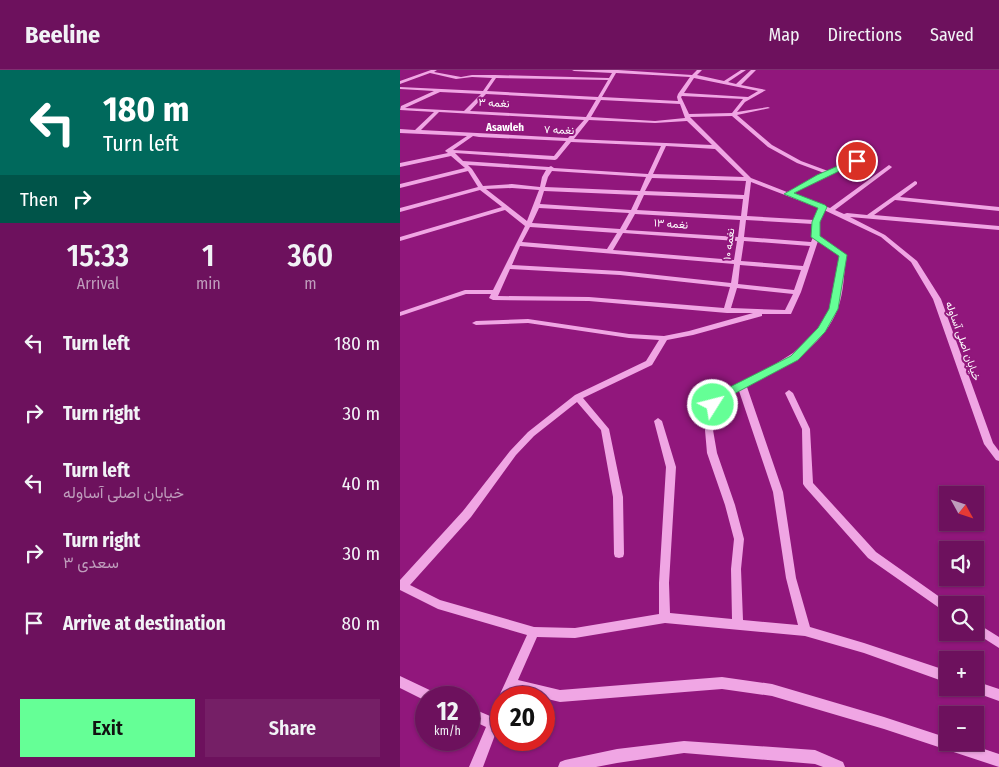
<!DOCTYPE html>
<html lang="en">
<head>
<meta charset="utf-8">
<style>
	body { margin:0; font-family:"Fira Sans Condensed",Vazirmatn,sans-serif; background:#751f66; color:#f1f3f6; height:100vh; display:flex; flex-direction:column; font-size:19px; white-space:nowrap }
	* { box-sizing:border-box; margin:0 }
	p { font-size:16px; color:#bf9dbc }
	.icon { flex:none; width:28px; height:28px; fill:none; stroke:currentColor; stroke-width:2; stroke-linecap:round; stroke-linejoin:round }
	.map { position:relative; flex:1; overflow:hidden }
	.drawer { display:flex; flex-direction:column; background:#6d115d; width:400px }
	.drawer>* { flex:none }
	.hud { background:#00695c; color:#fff; overflow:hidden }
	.needle { width:32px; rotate:130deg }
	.controls { position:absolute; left:539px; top:416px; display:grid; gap:10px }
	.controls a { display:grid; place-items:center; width:45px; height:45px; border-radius:0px; background:#6d115d; box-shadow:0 1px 4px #0004,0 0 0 1px #7f3172; font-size:25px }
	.speed { position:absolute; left:15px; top:616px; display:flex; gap:10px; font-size:25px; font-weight:700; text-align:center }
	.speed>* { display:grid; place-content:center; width:65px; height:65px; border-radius:50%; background:#6d115d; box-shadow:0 1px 4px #0004,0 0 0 1px #7f3172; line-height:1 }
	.speed small { font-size:12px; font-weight:400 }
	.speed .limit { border:8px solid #d22; background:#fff; color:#111 }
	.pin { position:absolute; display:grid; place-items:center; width:42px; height:42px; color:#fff; margin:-21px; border:2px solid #fff; border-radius:50%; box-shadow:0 1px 5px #0007 }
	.me { position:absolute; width:55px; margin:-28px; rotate:54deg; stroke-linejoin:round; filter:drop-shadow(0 0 4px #0008) }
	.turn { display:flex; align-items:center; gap:18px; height:105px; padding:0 20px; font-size:22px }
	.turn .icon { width:65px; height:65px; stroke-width:2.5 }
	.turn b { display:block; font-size:35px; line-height:42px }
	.then { display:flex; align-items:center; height:48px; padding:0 20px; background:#0003; gap:10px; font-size:19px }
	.eta { display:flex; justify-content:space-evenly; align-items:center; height:85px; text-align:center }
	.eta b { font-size:30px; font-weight:600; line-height:35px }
	.cta { display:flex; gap:10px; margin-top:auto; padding:10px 20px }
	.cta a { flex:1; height:58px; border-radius:0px; background:#65ff96; color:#111; font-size:20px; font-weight:600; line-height:58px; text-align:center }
	.cta a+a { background:#751f66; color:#f1f3f6 }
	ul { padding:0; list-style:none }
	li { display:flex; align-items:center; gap:15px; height:70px; padding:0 20px }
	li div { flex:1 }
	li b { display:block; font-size:19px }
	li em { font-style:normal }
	header { display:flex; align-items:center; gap:30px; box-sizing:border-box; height:70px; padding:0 25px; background:#6d115d; border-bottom:1px solid #7f3172 }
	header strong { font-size:24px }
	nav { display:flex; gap:28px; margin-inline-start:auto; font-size:18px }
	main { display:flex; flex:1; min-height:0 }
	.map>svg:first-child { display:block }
</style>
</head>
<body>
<header>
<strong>Beeline</strong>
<nav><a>Map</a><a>Directions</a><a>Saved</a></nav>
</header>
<main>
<section class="drawer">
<div class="hud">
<div class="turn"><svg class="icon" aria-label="left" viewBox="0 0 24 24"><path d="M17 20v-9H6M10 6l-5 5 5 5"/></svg><div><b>180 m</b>Turn left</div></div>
<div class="then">Then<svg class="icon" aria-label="right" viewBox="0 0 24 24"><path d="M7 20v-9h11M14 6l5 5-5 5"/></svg></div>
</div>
<div class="eta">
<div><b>15:33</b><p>Arrival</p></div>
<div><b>1</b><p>min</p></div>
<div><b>360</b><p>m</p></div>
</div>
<ul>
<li><svg class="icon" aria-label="left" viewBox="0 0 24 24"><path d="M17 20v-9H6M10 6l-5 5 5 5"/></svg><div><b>Turn left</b></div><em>180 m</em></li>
<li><svg class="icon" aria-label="right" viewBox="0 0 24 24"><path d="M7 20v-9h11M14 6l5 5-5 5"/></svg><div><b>Turn right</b></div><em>30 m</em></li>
<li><svg class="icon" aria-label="left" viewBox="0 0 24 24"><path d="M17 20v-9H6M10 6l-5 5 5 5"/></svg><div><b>Turn left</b><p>خیابان اصلی آساوله</p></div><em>40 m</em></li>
<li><svg class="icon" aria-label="right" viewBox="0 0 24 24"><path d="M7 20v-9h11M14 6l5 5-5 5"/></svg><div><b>Turn right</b><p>سعدی ۳</p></div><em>30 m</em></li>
<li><svg class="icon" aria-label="arrive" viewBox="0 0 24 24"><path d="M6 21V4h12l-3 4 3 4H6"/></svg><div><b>Arrive at destination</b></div><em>80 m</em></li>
</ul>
<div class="cta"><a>Exit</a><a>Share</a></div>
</section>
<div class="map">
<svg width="599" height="697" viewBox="0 0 599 697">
	<rect width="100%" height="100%" fill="#91177c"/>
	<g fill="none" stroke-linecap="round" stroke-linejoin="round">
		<path fill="#f0a6e4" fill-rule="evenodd" d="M31 0H37L34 2 61 7 72 5H95L209 8 212 3 174 1 172 0H218L292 5 297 0H302L297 5 324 11 341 0H346L328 12 336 14 351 0H356L341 15 366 20 345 32 337 42 368 37 370 38 337 45 372 75 401 91 428 101 470 83 475 84 421 108 393 124 430 138 489 95 492 97 491 98 435 140 444 144 447 143 467 145 515 111 517 112V114L500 127 599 137V141L495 130 474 145 599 156V160L450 147 485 165 517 191 541 229 593 373 599 381V391L596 390 584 374 533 229 511 192 481 167 424 140 419 152V166L446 185C444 202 444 222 438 238 423 279 382 298 347 317L383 422 396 508 410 557 464 573 548 601V613L464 583 405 566 265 553 175 568 137 567 118 610 160 620 322 607 372 614 484 647 548 668V672H563L599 684V697L484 659 372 626 322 619 160 632 114 621 110 628H101V649L83 697H69L86 657 69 649V637L90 646 127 565 38 539 0 520V510L63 441 110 381 128 362 175 325 246 291 259 270 229 268 128 253 76 255 72 253 76 251 128 249 229 264 264 266 289 261 353 243H327L189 231 93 230 89 228 91 224H66L0 246V242L65 220H93L125 156 105 140 0 171V167L102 137 80 120 0 142V138L78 117 68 101 0 118V114L65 98 51 86 0 97V93L48 83 45 81 46 80 67 66 0 63V59L15 60 34 42 0 40 1 36 34 21 0 19V17L83 21 92 8 72 7 56 9 30 3 0 14V11ZM216 3 290 7 278 24 277 27 278 31 202 27ZM96 8 208 10 198 27 87 21ZM294 8 358 21 348 27 284 23ZM40 22 81 24 64 41 5 38ZM86 24 196 30 186 47 70 41ZM282 26 343 29 332 43 289 44 281 27ZM201 30 280 34 285 48 255 51 191 47ZM39 42 184 50 168 68 21 60ZM332 46 368 77 397 93 424 103 387 122 351 108 290 47ZM189 50 255 53 287 51 312 75 174 69ZM73 66 79 67 166 71 154 86 53 80ZM171 72 261 76 248 104 154 98 151 96 149 97 63 91 55 83 155 90 157 89ZM266 76 315 79 344 107 253 104ZM68 95 146 100 142 107 140 117 112 114 83 116 72 99ZM152 101 246 107 240 121 145 117 148 107ZM252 108 346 111 344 125 245 121ZM351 112 419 138 414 150 347 146ZM112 118 139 120 127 151 86 119ZM144 121 238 125 231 140 140 134ZM244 125 343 129 341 146 237 140ZM139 138 229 143 220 159 132 153ZM235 144 340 150 338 167 226 160ZM346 150 413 154V167L411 172 344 167ZM130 157 217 163 207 179 122 172ZM223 163 337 171 334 190 213 180ZM344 171 410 176 403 196 341 191ZM418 171 440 186 430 238 424 252 416 263 393 283 366 300 321 323 309 335 305 360 307 383 325 435 334 469 331 499 332 549 270 543 269 513 276 397 262 351 258 348 254 351 266 397 259 513V544L175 558 134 557 40 530 10 515 71 447 116 385 134 366 177 332 201 360 213 427 214 484 215 487 219 488 223 487 224 484 223 427 209 359 183 328 252 295 267 270 293 265 362 246V244H391L401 222ZM120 176 334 194 331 213 220 201 112 195ZM340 195 401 200 394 220 338 214ZM110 199 220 205 330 217 324 238 189 227 98 226ZM337 218 393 224 385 240 331 238ZM339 321 373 422 386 508 398 555 343 550 341 499 344 469 335 435 317 383 313 360 317 336 327 327Z
			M389 320 393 323 410 359 413 413 476 482 551 535H548V544L468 488 405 417 403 414 402 359 385 323Z
			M575 552 599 567V578L574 562H575Z
			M0 606 38 624 40 628H26V631L0 618Z
			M575 611 599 619V631L571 621 569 618H575Z
			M284 671 415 680 443 692 445 697H423L415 694 284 683 217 693 196 697H158L160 692 165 690 217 679Z"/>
	</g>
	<path fill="#65ff96" stroke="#42a662" d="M454 89 460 91 394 123 425 135 427 137 420 152V166L447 185 438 239 425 262 398 290 328 327 317 338H309L307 335 320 322 391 286 418 258 429 239 439 186 411 167 412 152 418 138 384 124 417 105Z"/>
	<g text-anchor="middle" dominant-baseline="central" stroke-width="4" stroke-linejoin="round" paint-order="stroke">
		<g font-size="11" fill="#fff" stroke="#91177c">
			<text transform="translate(94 33) rotate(3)">نغمه ۳</text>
			<text transform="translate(159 60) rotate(2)">نغمه ۷</text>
			<text transform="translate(271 154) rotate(4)">نغمه ۱۳</text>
			<text transform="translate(329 174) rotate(-83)">نغمه ۱۰</text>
			<text transform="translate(563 271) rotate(70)">خیابان اصلی آساوله</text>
		</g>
		<g font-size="11" font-weight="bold" fill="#fff" stroke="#91177c">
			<text x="105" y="57">Asawleh</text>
		</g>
	</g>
</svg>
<div class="controls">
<a><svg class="needle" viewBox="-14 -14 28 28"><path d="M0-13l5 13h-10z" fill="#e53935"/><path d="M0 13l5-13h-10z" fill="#bf9dbc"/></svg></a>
<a><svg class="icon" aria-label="sound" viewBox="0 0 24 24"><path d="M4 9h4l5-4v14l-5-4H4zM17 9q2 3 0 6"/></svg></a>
<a><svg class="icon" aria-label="search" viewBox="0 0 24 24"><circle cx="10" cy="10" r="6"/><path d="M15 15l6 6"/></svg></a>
<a>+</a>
<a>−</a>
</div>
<div class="speed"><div>12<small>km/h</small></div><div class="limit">20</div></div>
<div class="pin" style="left:457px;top:91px;background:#d93025"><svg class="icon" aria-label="arrive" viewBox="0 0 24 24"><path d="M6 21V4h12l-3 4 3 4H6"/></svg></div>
<svg class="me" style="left:313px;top:335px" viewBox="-20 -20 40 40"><circle r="17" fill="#65ff96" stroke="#fff" stroke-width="3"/><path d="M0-11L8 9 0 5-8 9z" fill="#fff"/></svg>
</div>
</main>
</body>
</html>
